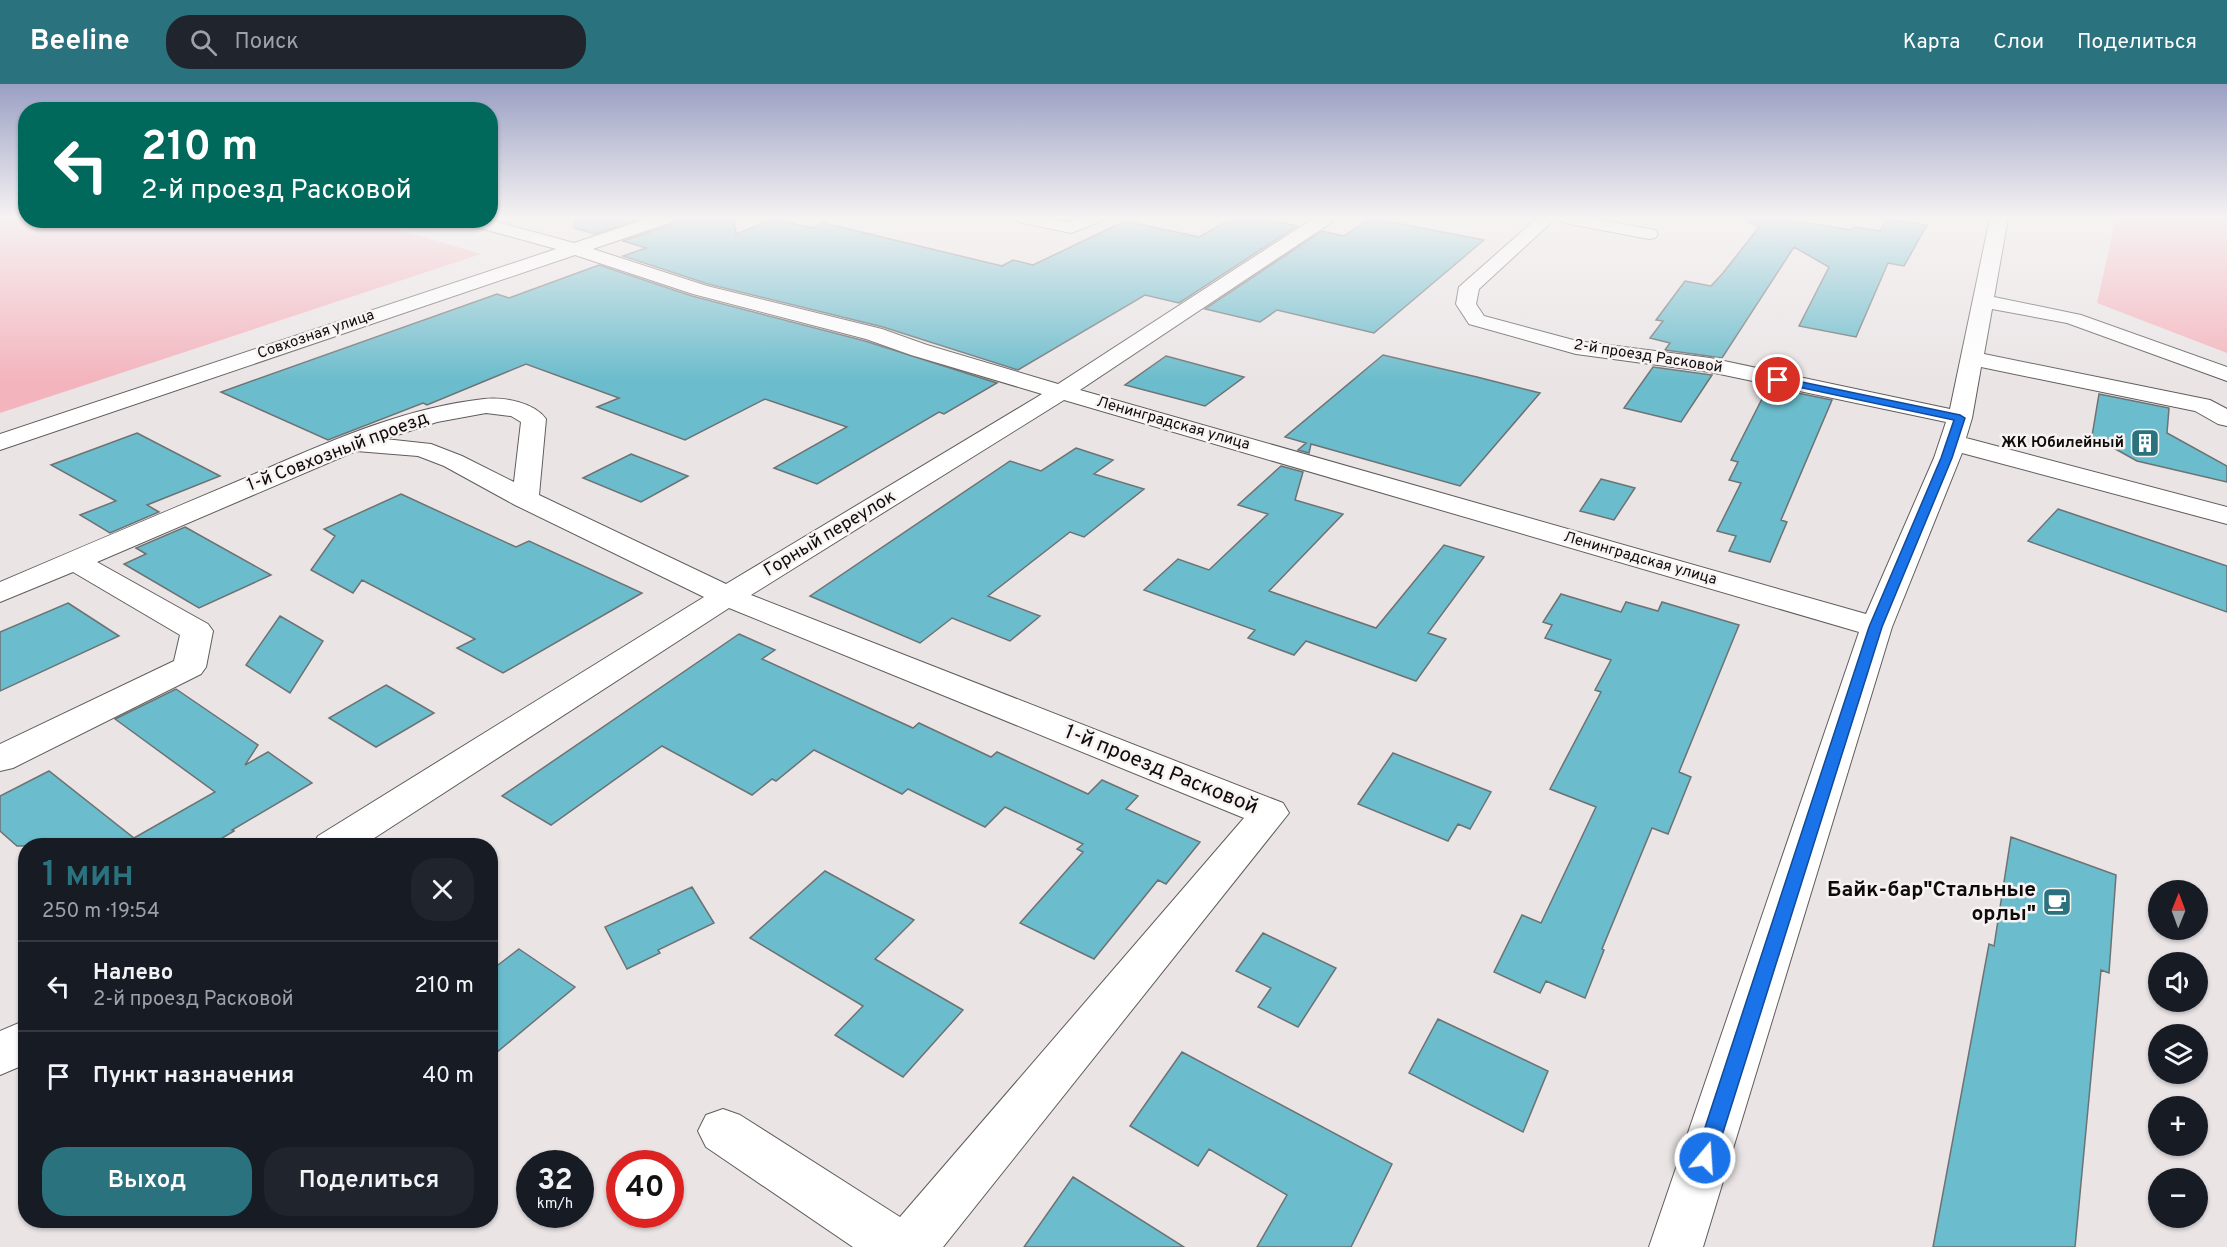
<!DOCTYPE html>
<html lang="ru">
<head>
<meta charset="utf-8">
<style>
	body { margin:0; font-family:Overpass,sans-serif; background:#20242c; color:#f1f3f6; height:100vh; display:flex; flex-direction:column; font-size:22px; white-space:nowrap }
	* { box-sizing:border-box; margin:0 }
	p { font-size:20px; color:#9ea1a6 }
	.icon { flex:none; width:33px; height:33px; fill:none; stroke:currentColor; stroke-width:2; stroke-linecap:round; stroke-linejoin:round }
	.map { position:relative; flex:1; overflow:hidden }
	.panel { position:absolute; left:18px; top:754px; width:480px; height:390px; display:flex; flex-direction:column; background:#171b24; border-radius:24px; box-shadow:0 2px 4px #0004 }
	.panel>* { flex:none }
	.guide { position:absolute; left:18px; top:18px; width:480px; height:126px; border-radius:24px; box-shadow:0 2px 4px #0004; background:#00695c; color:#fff; overflow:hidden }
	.needle { width:39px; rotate:1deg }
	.tools { position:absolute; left:2148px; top:796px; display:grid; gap:12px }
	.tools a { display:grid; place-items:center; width:60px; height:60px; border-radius:50%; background:#171b24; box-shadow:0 2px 4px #0004; font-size:30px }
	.speed { position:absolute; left:516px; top:1066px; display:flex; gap:12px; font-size:30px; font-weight:700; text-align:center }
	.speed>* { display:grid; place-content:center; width:78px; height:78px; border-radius:50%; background:#171b24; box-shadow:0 2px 4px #0004; line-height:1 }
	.speed small { font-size:15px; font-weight:400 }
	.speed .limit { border:9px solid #d22; background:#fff; color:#111 }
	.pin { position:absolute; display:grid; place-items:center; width:51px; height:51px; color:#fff; margin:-26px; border:3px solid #fff; border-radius:50%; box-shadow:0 2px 6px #0007 }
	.me { position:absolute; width:66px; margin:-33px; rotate:18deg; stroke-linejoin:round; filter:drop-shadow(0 0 4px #0008) }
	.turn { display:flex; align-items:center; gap:21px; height:126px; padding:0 24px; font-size:27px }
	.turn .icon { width:78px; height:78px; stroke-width:2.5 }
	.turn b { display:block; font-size:42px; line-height:51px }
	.round { display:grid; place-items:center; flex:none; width:63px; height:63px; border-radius:24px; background:#20242c }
	.headline { display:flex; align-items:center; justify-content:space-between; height:102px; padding:0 24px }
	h1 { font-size:36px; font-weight:600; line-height:45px; color:#2b727f }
	.cta { display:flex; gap:12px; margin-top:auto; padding:12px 24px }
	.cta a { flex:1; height:69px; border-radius:24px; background:#2b727f; color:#fff; font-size:24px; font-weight:600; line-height:69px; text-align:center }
	.cta a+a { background:#20242c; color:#f1f3f6 }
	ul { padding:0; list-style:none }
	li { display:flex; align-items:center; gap:18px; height:90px; padding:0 24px; border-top:2px solid #363941 }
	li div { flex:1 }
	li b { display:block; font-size:22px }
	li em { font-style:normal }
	header { display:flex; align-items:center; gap:36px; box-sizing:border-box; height:84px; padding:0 30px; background:#2b727f; color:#fff }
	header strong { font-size:28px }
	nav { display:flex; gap:33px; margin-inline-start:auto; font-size:21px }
	.search { width:420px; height:54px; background:#20242c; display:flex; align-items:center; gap:15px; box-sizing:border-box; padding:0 21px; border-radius:24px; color:#9ea1a6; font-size:22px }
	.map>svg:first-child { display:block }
</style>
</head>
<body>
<header>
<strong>Beeline</strong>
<div class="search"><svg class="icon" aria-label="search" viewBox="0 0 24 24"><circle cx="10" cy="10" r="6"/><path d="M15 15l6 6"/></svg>Поиск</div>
<nav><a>Карта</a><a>Слои</a><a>Поделиться</a></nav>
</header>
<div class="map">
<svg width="2227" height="1163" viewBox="0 0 2227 1163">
	<rect width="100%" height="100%" fill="#eae4e5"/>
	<path fill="#f3b4bd" d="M0 134H25L26 136 369 137 481 170 0 329Z
		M2116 134H2227V269L2097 219Z"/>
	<path fill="#6bbccc" stroke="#6d7273" stroke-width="1.5" d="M575 134H643L595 150 574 144Z
		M677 134H733L736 150 774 135 812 144 824 139 1002 182 1013 176 1033 181 1125 137 1199 153 1233 134H1256L1297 142 1179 219 1145 211 1018 286 883 243 708 200 623 172 646 164 623 157 673 140Z
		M1370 134 1484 156 1374 249 1277 226 1260 238 1205 225 1322 147 1344 152Z
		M1743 134H1776L1852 146 1854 143 1880 147 1887 135 1927 141 1904 182 1888 179 1856 253 1799 242 1829 183 1794 163 1722 274 1665 266 1670 259 1650 254 1663 237 1656 236 1685 197 1711 202 1723 189 1759 143Z
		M599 181 692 212 865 257 997 299 944 330 939 328 817 400 774 384 847 343 765 315 685 356 597 323 619 314 526 280 427 321 423 319 328 356 221 308 497 210 509 214Z
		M1383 271 1477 293 1540 309 1460 402 1311 360 1309 369 1298 366 1306 359 1285 353Z
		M1166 272 1244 293 1205 322 1125 301Z
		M1653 283 1712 291 1681 338 1624 324Z
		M1768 303 1832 316 1781 436 1787 438 1770 478 1729 467 1736 452 1717 447 1741 399 1729 396 1738 378 1731 376Z
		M2099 310 2169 324 2167 349 2227 382V398L2137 377 2092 352Z
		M137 349 220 392 147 421 159 428 110 449 80 431 116 417 51 381Z
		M1076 364 1113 376 1094 390 1144 405 1084 453 1070 448 988 512 1040 532 1010 557 952 534 920 559 810 512 1010 377 1041 387Z
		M631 370 688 392 641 418 583 394Z
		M1281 382 1303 388 1295 416 1343 430 1269 507 1376 544 1444 461 1484 473 1428 549 1446 555 1416 597 1306 557 1294 571 1248 554 1255 546 1144 506 1178 475 1209 486 1268 430 1238 421Z
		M1601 395 1635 404 1614 436 1580 427Z
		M401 410 516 463 529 457 642 509 503 589 457 564 475 555 362 496 353 509 311 486 335 452 324 445Z
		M2058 425 2227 482V528L2028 457Z
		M185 443 271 491 199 524 124 480 146 470 136 464Z
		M1561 510 1621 528 1626 518 1658 527 1662 518 1739 541 1679 688 1691 693 1668 750 1652 744 1602 865 1604 866 1585 914 1546 897 1540 909 1494 888 1522 831 1541 839 1596 723 1550 705 1601 608 1595 606 1611 576 1545 554 1552 541 1543 538Z
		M68 519 119 552 0 607V548Z
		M280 532 323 557 290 609 246 581Z
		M739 550 775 566 762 575 913 644 919 639 991 673 997 668 1088 710 1102 696 1138 712 1126 725 1200 758 1166 800 1158 796 1094 875 1020 839 1083 768 1077 765 1083 760 1005 723 985 743 908 705 902 710 814 666 776 697 772 695 752 711 662 662 551 741 502 712Z
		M386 601 434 629 376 663 329 634Z
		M176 605 258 661 245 681 268 668 312 699 232 746 234 747 209 762H17L0 747V712L49 687 134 754 215 708 115 635Z
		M1393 669 1491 708 1470 745 1458 740 1448 757 1358 720Z
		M2011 753 2116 791 2109 889 2101 886 2075 1163H1933L1989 860 1994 862Z
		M825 787 914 836 875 875 963 926 903 993 835 951 863 922 750 854Z
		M692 803 714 839 658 866 660 869 627 885 605 843Z
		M1263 849 1336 884 1298 943 1258 923 1271 904 1236 887Z
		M519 865 575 903 490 974V887Z
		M1438 935 1548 987 1523 1048 1409 989Z
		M1182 968 1392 1080 1351 1163H1257L1287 1111 1209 1065 1198 1082 1130 1042Z
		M1073 1093 1184 1163H1024Z"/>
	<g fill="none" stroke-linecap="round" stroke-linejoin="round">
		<g stroke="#615c5d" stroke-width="2">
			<path id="minor" d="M649 134H675L672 138 593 165 707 202 882 245 927 261 1058 300 1314 134H1335L1332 138 1080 306 1866 530 1934 374 1946 338 1710 288 1576 270 1469 240 1456 220 1459 203 1537 134H1591L1649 145 1655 146 1658 150 1655 154 1649 155 1564 139 1556 134 1479 205 1476 220 1484 232 1577 257 1710 274 1950 325 1990 134H2008L1994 213 2081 231 2227 283V297L2067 239 1992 225 1984 270 2210 316 2227 325V342L2218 340 2195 327 1981 283 1972 334 1966 354 2227 423V440L1962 369 1892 543 1703 1163H1649L1859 548 1064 316 751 511 1283 719 1289 729 943 1163H853L706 1063 698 1047 706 1031 723 1025 740 1031 900 1133 1244 734 729 524 362 762H312L318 752 704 513 515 421 444 382 418 372 356 367 97 478 208 540 213 547 206 583 201 590 13 684 0 687V660L174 577 180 551 73 488 0 518V498C81 463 162 429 243 395 319 362 400 324 484 315 504 313 534 318 546 335L539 411 726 500 1042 310 911 271 866 255 693 210 575 171 0 366V350L556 165 465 140 463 136H490L574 159ZM486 329 511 332 521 338 514 398 462 372 431 360 385 355 437 338Z
				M1016 134H1048L1069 138 1079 134H1102L1099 138 1071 149 1019 138Z
				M26 936V980L0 991V947Z"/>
		</g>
		<use href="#minor" fill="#fff" fill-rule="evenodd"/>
	</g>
	<linearGradient id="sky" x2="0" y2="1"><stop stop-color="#9aa0c4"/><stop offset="0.45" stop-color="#f6f3f3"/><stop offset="1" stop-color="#f6f3f3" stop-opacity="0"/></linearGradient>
	<rect width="2227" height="297" fill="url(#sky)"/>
	<path fill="#1a73e8" stroke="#114b97" stroke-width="1.5" d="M1778 293 1960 331 1965 334 1952 374 1882 543 1715 1074 1712 1081 1705 1084 1698 1081 1695 1074 1869 543 1941 374 1954 336 1774 298V294Z"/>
	<defs>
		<g id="building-square" transform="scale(1.5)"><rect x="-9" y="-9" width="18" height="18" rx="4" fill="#2b727f" stroke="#f8f2f2"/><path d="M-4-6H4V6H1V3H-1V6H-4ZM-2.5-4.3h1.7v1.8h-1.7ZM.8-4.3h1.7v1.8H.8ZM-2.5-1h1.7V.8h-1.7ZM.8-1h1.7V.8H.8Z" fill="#fff"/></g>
		<g id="cafe-square" transform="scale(1.5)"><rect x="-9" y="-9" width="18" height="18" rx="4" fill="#2b727f" stroke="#f8f2f2"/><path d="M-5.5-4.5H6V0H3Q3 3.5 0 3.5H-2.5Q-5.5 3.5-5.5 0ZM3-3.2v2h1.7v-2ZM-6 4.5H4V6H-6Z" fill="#fff"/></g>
	</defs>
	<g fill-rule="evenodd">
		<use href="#building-square" x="2145" y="359"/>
		<use href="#cafe-square" x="2057" y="818"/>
	</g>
	<g text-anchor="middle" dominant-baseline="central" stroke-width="5" stroke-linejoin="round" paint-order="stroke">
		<g font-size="15" fill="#0d0b0b" stroke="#f8f2f2">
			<text transform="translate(316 251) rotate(-19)">Совхозная улица</text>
			<text transform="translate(1648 273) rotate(9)">2-й проезд Расковой</text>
			<text transform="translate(1173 340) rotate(16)">Ленинградская улица</text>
			<text transform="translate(1640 475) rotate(16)">Ленинградская улица</text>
		</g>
		<g font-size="15" font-weight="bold" fill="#0d0b0b" stroke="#f8f2f2" text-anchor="end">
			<text x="2124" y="359">ЖК Юбилейный</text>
		</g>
		<g font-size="18" fill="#0d0b0b" stroke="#f8f2f2">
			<text transform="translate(338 368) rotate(-21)">1-й Совхозный проезд</text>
			<text transform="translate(830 450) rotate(-31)">Горный переулок</text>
		</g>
		<g font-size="21" fill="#0d0b0b" stroke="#f8f2f2">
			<text transform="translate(1161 686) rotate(22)">1-й проезд Расковой</text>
		</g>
		<g font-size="21" font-weight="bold" fill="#0d0b0b" stroke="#f8f2f2" text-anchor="end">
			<text x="2036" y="806">Байк-бар"Стальные<tspan x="2036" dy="24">орлы"</tspan></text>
		</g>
	</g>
</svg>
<div class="tools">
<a><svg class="needle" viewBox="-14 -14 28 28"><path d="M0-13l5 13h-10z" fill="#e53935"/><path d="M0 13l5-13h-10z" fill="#9ea1a6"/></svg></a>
<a><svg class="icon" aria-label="sound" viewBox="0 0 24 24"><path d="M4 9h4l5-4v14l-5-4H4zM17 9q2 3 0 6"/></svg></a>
<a><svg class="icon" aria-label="layers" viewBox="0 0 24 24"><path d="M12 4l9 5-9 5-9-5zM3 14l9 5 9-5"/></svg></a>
<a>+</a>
<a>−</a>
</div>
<div class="speed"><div>32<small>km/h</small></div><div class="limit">40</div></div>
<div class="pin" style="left:1778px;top:296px;background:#d93025"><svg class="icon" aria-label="arrive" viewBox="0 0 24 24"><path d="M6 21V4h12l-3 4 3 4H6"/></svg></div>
<svg class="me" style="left:1705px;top:1074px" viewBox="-20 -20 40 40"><circle r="17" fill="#1a73e8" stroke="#fff" stroke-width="3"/><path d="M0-11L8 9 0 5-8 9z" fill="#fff"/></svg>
<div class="guide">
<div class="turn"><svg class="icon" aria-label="left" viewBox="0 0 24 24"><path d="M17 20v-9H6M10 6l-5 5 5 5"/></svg><div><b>210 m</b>2-й проезд Расковой</div></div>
</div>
<section class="panel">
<div class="headline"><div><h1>1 мин</h1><p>250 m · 19:54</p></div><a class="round"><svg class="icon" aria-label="close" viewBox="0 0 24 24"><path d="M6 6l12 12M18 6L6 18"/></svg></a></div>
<ul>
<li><svg class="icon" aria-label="left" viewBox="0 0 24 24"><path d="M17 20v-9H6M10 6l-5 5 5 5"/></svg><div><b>Налево</b><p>2-й проезд Расковой</p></div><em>210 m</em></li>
<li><svg class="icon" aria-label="arrive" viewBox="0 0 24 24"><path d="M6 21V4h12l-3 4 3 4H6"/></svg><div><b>Пункт назначения</b></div><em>40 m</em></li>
</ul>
<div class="cta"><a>Выход</a><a>Поделиться</a></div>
</section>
</div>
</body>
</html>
